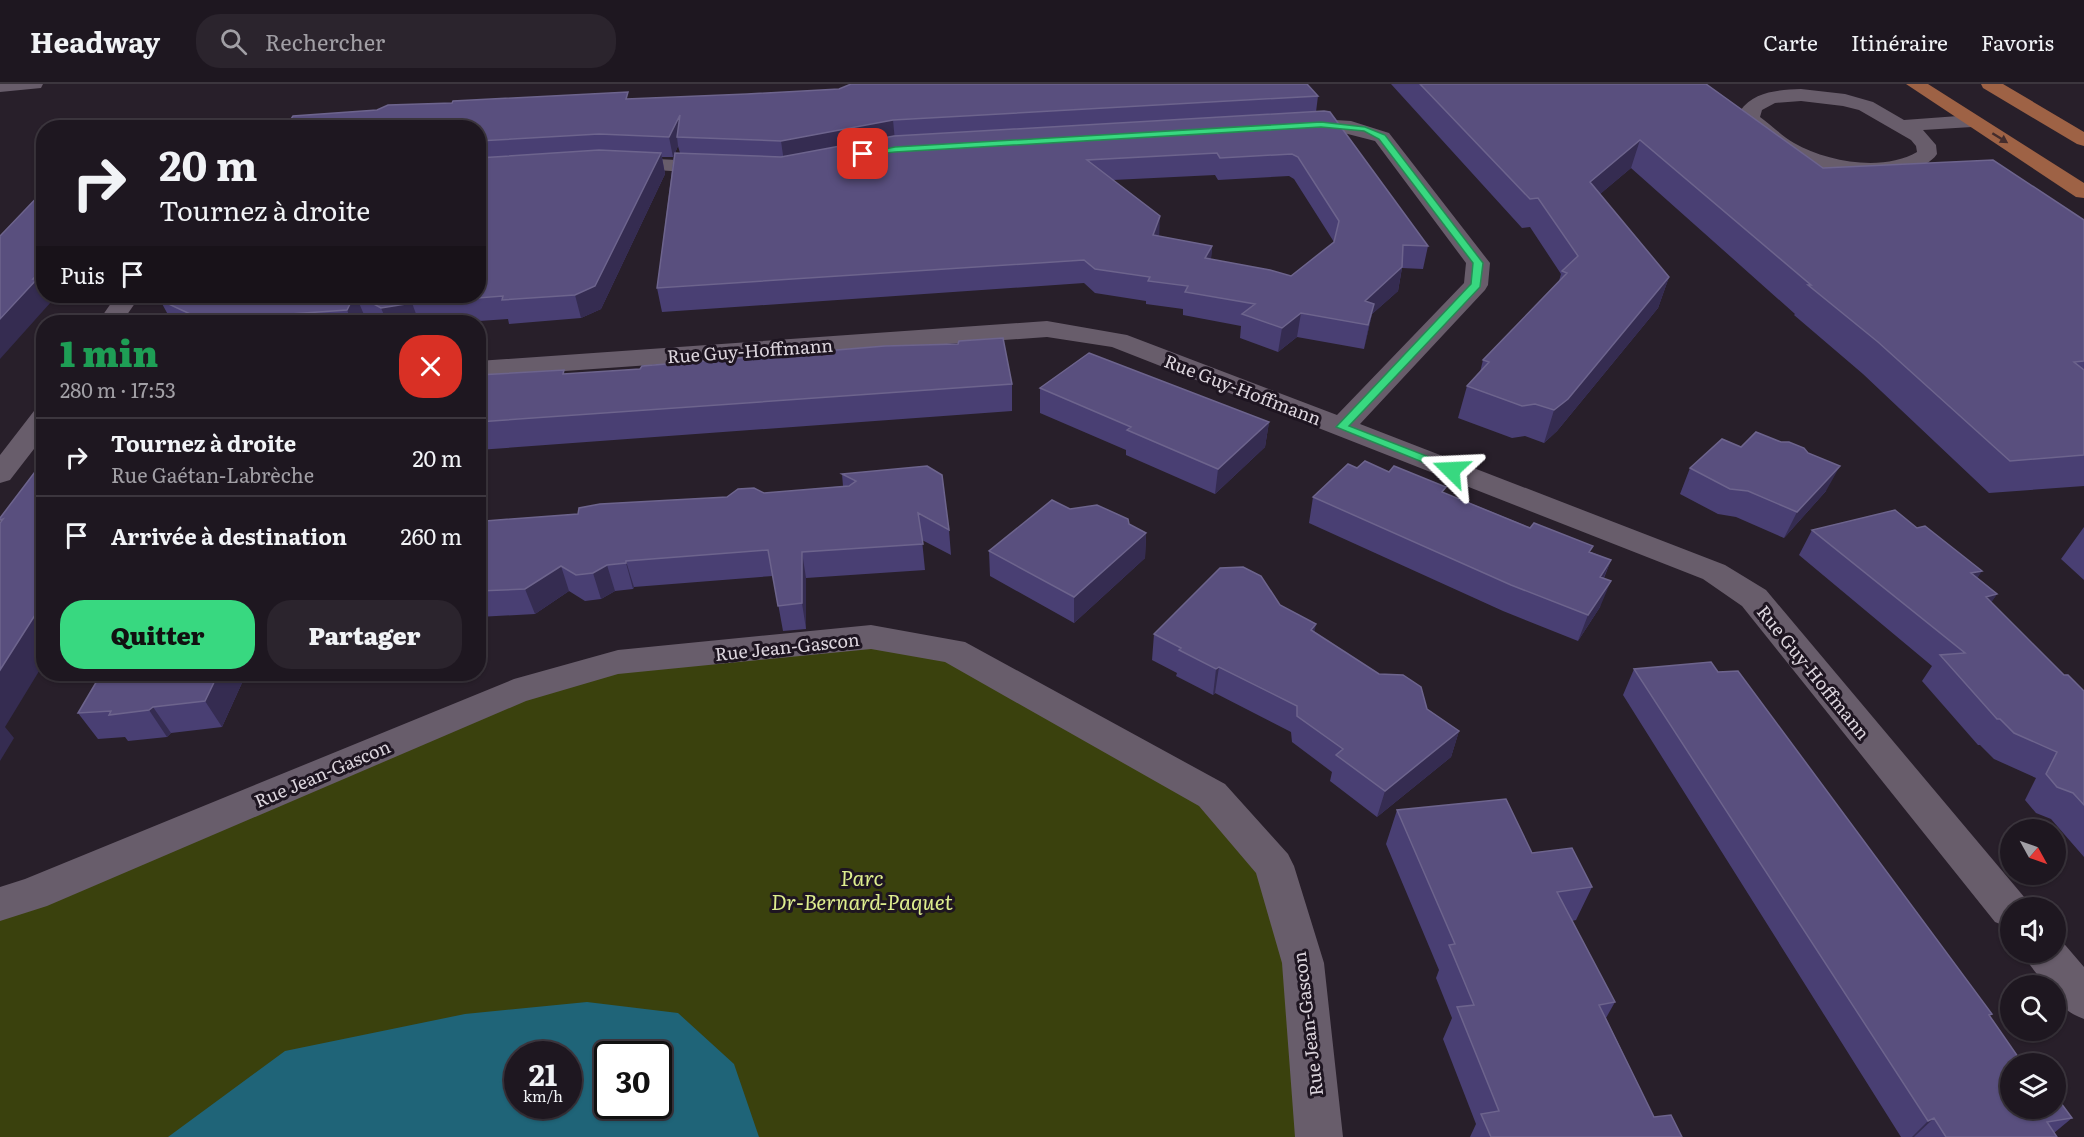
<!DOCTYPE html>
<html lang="fr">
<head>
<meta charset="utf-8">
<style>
	body { margin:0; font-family:Literata,serif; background:#2b242d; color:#f1f3f6; height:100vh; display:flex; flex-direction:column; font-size:22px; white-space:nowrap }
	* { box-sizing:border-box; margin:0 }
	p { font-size:20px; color:#a19fa5 }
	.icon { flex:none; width:33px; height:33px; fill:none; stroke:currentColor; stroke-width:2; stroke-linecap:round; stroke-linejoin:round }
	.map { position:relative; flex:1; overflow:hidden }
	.panel { position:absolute; left:36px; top:231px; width:450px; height:366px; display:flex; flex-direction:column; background:#1e1720; border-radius:24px; box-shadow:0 2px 4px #0004,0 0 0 2px #3c363e }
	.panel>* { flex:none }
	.top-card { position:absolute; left:36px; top:36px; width:450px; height:183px; border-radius:24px; box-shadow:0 2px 4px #0004,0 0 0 2px #3c363e; background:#1e1720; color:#f1f3f6; overflow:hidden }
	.needle { width:39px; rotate:130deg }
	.controls { position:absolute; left:2000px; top:735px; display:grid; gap:12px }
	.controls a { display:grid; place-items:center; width:66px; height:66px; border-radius:50%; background:#1e1720; box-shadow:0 2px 4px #0004,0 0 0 2px #3c363e; font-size:30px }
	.speed { position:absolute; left:504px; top:957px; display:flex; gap:12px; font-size:30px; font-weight:700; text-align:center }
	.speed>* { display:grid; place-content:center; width:78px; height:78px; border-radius:50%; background:#1e1720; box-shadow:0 2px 4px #0004,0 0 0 2px #3c363e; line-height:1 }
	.speed small { font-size:15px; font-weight:400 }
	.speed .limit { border:3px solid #111; border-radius:9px; background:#fff; color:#111 }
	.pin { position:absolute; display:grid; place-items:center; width:51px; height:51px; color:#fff; margin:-26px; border-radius:12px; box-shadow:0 3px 9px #0006 }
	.me { position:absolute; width:66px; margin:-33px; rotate:291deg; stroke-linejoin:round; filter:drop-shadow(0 0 4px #0008) }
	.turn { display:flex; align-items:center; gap:21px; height:126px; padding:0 24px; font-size:27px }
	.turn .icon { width:78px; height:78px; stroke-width:2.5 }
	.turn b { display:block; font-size:42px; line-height:51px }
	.then { display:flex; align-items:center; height:57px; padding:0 24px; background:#0003; gap:12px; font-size:22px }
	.round { display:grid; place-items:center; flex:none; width:63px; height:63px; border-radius:24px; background:#2b242d }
	.head { display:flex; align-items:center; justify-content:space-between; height:102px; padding:0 24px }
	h1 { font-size:36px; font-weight:800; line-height:45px; color:#1e9e55 }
	.primary-button { display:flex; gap:12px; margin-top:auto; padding:12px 24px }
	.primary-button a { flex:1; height:69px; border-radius:24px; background:#38d880; color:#111; font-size:24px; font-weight:800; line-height:69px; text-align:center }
	.primary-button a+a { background:#2b242d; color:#f1f3f6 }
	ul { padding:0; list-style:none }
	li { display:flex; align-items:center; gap:18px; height:78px; padding:0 24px; border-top:2px solid #3c363e }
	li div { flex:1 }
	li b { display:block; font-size:22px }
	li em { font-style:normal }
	header { display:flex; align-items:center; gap:36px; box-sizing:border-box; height:84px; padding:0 30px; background:#1e1720; border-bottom:2px solid #3c363e }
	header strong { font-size:28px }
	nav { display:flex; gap:33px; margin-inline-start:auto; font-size:21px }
	.search { width:420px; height:54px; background:#2b242d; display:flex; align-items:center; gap:15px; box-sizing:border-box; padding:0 21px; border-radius:24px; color:#a19fa5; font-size:22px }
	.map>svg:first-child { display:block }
</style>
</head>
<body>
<header>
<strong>Headway</strong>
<div class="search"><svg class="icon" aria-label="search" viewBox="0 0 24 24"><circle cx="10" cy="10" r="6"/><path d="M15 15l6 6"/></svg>Rechercher</div>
<nav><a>Carte</a><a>Itinéraire</a><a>Favoris</a></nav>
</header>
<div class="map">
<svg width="2084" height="1053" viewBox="0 0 2084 1053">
	<rect width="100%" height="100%" fill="#281f2a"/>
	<path fill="#3a410d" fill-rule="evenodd" d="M871 553 953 567 1212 711 1274 782 1319 1053H0V820L618 578ZM518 970H568V1022H518ZM608 970H658V1022H608Z"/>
	<path fill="#1f6478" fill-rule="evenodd" d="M587 918 678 929 734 980 759 1053H168L285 967 465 930ZM518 970H568V1022H518ZM658 970V1022H608V970Z"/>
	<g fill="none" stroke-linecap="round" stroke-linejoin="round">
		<path fill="#685d6b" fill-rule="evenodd" d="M0 0H43L41 4 0 8Z
			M1801 5 1845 10 1873 18 1904 36 1972 31 1979 33 1982 37 1979 41 1972 43 1923 46 1936 61 1937 70C1931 79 1920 83 1910 85 1860 100 1772 80 1741 35L1740 27C1754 7 1779 6 1801 5ZM1801 17 1843 22 1859 26 1911 56 1916 62 1917 68C1883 88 1827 78 1794 59 1782 52 1771 41 1760 33L1762 26 1775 19Z
			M1319 35 1351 37 1389 49 1490 179 1488 201 1485 206 1360 340 1725 481 1766 506 2025 814 2029 824H2010V844L1995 838 1742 522 1703 495 1112 263 1047 253 478 293V277L1047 237 1127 251 1337 331 1464 199 1466 179 1375 57 1340 48H1296L1289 46 1286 42 1289 38Z
			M618 73 716 78 723 80 726 84 723 88 716 90 611 83 608 79 611 75Z
			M116 212H140L122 238H98Z
			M44 325V352L10 396 0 399V371L34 327Z
			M871 541 965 558 1225 700 1288 770 1294 782 1324 879 1343 1053H1295L1282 879 1256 789 1199 722 945 578 871 565 618 590 526 617 47 822 0 837V803L25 795 514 595 618 566Z
			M2055 853 2060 855 2084 883V935C2068 929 2055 920 2055 902H2046L2030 881 2024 868H2055Z"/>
		<path fill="#9e6245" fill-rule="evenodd" d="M1906 0H1928L2084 99V114L2076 113Z
			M1981 0H2003L2084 48V62L2077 60 1983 4Z"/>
	</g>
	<path fill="#493f73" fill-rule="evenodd" d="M1391 0H1706L1823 84 2084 136V402L1989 409 1863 290 1794 231 1795 230 1631 84 1600 110 1669 193 1658 224 1557 347 1544 359 1525 352 1512 354 1458 334 1467 302 1480 288 1483 276 1559 197 1561 190 1530 143 1522 144Z
		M1318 12 1316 28 1428 162 1423 185 1402 184 1398 207 1372 230 1364 265 1297 253 1278 268 1240 254 1241 242 1183 231V225L1146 220V217L1095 209 1084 199 662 228 657 204 674 71 673 73H662L665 90 601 225 581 234 509 240 508 235 465 238H375L365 233 362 238H172L160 216 164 212H478V44L630 15ZM678 62 680 69H675ZM1215 91 1218 96 1289 92 1294 95 1334 158 1291 192 1211 175 1212 162 1159 152 1113 96Z
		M565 290 1012 300V327L478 366V291Z
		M1040 304 1269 338 1265 363 1215 410 1126 371V366L1040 329Z
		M1357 384 1389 388 1445 409 1611 476 1604 494 1600 523 1578 557 1503 527 1309 439 1313 413Z
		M1690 384 1826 407 1784 454 1736 433 1718 430 1680 410Z
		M842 390 949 446 951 471 922 456 925 486 806 494V545L783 547 773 492 634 503 633 505 615 507 601 515 585 517 569 507 535 530 478 533V433L485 437 578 430 727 413 843 402Z
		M1070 425 1129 440 1146 449 1145 474 1074 539 990 492 989 467Z
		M2084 443V496L2061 475Z
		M1812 446 1978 494 1997 510 1991 518 2064 591 2084 607V773L2051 735 2036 729 2025 716 2036 694 1994 675 1980 661H1978L1922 597 1932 582 1799 471Z
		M1280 521 1315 549 1459 647 1451 673 1377 733 1330 697 1332 688 1292 658 1291 648 1215 609 1213 611 1176 592 1177 589 1152 576 1154 550Z
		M1634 585 1718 588 1990 933 2010 980 2072 1034 2054 1049 2057 1053H1901L1623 611Z
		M246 590 222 643 171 649 167 653 128 657 125 653 98 655 78 629Z
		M1397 726 1532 769 1592 803 1576 836 1572 837 1615 918 1606 934 1654 1033 1682 1053H1470L1476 1040 1443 955 1452 934 1436 894 1439 886 1386 760Z"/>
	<path fill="#352c51" d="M680 31 677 53 678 62 673 73 669 53Z
		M893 36 895 57 784 78 781 57Z
		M1640 56 1631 84 1581 126 1590 98Z
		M661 69 665 90 601 225 581 234 575 211Z
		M1160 132 1159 155 1153 151Z
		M1212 162 1210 185 1205 174Z
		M44 183V212H53L49 216 51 218 0 275V235Z
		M1402 183 1398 207 1372 230 1364 265 1371 231 1360 240 1365 217Z
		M1669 193 1658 224 1557 347 1544 359 1554 326Z
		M354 212H356L365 233 362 238H352L347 226Z
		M412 219 419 238H387L381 224Z
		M1301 229 1297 253 1278 268 1282 244Z
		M1269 338 1265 363 1215 410 1218 385Z
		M1840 382 1826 407 1784 454 1797 428Z
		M1146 449 1145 474 1074 539V513Z
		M802 468 806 494V545L802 519Z
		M1611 476 1600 502V493Z
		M626 477 634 503 633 505 626 479Z
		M607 481 615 507 601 515 593 489Z
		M561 482 569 507 535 530 525 505Z
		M1982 487 1965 513 1971 489Z
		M1611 497 1600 523 1578 557 1588 531Z
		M1997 510 1980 535 1986 513Z
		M44 517V579L5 643 14 654 0 677V586Z
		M1316 540 1311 566V546Z
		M1219 583 1215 609 1213 611 1216 585Z
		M218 590H246L222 643 205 617Z
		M153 623 171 649 167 653 149 626Z
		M1459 647 1451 673 1377 733 1385 707Z
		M1934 1034 1914 1053H1912L1928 1037Z"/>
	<path fill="#594f7e" stroke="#6d648d" stroke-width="1.5" fill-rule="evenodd" d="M851 0H1307L1318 12 893 36 781 57 677 53 680 31 669 53 599 50 478 57V44H285L293 32 377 26 388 21 452 19 453 17 628 8 626 15 747 10 839 5Z
		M1420 0H1706L1823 84 1993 76 2084 136V277L2074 278 2084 286V371L2010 377 1878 258 1808 201H1811L1640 56 1590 98 1669 193 1568 315 1554 326 1535 320 1522 322 1467 302 1489 278 1483 276 1567 189 1562 187 1578 172 1538 114 1530 115Z
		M1324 27 1330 28 1428 162 1403 161 1402 183 1365 217 1374 220 1368 241 1301 229 1282 244 1242 230 1255 220 1185 208 1188 202 1148 197 1150 193 1095 185 1084 176 657 204 675 69 781 73 894 52ZM1217 69 1220 74 1292 70 1298 73 1339 137 1334 158 1291 192 1270 186 1205 174 1212 162 1153 151 1160 132 1087 76Z
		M599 66 661 69 595 202 575 211 502 216 503 212 412 219 381 224 359 212H478V74Z
		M44 106V183L33 195H37L0 235V152Z
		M164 212H354L347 226 203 236 160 216Z
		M1003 254 1012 300 478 338V291L564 286 563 290 640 285 642 282 885 262 958 260 959 257Z
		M1089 269 1269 338 1218 385 1127 346 1131 343 1040 304Z
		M1756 348 1781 358H1789L1804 364 1808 369 1840 382 1797 428 1748 407 1730 405 1690 384 1722 355 1741 363Z
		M44 376V517L0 586V439L3 435 0 436V434Z
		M1365 377 1389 388 1394 382 1446 403 1442 408 1530 444 1534 439 1593 462 1589 468 1611 476 1600 493 1611 497 1588 531 1511 501 1313 413 1348 380 1357 384Z
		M927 382 942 391 949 446 918 429 923 460 802 468V519L778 522 768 466 626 477V479L607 481 593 489 576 491 561 482 525 505 478 507V433L485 437 578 430 579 424 600 420 727 413 738 405 754 404 764 409 849 402 856 397 842 390Z
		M1052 416 1070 425 1097 421 1128 435 1129 440 1146 449 1074 513 989 467Z
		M1895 426 1917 444 1925 442 1982 487 1971 489 1997 510 1986 513 2064 591H2068L2084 607V721L2073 709 2057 703 2046 690 2057 668 2014 649 2000 635H1997L1940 571 1965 569 1812 446Z
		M1243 483 1261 492 1280 521 1316 540 1311 546 1379 590 1403 591 1421 603 1427 625 1459 647 1385 707 1336 671 1343 665 1297 632V622L1219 583 1216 585 1179 566 1181 564 1154 550 1220 484Z
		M1711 578 1718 588 1738 587 1992 930 1989 931 2023 980H2010V1024H2055V1011L2072 1034 2047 1038 2057 1053H1946L1934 1034 1928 1037 1634 585Z
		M101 590H218L205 617 153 623 149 626 109 631 111 627 78 629Z
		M1506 715 1532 769 1572 764 1592 803 1557 808 1615 918 1599 921 1654 1033 1671 1031 1682 1053H1491L1481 1030 1499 1027 1457 923 1474 921 1449 861 1455 860 1397 726Z"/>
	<defs><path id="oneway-solid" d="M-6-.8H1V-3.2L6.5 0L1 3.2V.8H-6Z" transform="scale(1.5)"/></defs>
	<use fill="#442c2c" href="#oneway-solid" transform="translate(2000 54) rotate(32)"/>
	<path fill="#38d880" stroke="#248c53" stroke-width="1.5" d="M1321 38 1365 43 1385 51 1483 179 1480 203 1349 342 1455 383V388H1447L1336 343 1471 200 1473 179 1379 55 1364 47 1321 43 895 68 863 72 859 70 895 63Z"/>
	<g text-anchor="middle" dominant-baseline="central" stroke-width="6" stroke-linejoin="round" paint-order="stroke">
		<g font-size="18" fill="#dcd5dd" stroke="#1e1521">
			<text transform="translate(750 266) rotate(-4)">Rue Guy-Hoffmann</text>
			<text transform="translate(1243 305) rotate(21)">Rue Guy-Hoffmann</text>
			<text transform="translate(787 562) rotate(-6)">Rue Jean-Gascon</text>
			<text transform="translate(1814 588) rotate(51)">Rue Guy-Hoffmann</text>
			<text transform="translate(322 689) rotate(-23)">Rue Jean-Gascon</text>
			<text transform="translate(1307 940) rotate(-97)">Rue Jean-Gascon</text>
		</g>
		<g font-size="21" font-style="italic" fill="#deee8e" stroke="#1e1521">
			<text x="862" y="792">Parc<tspan x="862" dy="24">Dr-Bernard-Paquet</tspan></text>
		</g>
	</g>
</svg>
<div class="controls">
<a><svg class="needle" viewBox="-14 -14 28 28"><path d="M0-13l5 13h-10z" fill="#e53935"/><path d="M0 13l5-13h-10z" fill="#a19fa5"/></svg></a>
<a><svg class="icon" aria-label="sound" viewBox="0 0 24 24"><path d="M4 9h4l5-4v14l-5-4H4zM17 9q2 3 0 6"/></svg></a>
<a><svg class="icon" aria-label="search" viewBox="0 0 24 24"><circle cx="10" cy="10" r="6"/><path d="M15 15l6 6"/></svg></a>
<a><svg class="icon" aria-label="layers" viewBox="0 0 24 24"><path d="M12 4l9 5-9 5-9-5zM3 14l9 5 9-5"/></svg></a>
</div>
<div class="speed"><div>21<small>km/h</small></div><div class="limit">30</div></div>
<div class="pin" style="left:863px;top:70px;background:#d93025"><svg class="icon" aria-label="arrive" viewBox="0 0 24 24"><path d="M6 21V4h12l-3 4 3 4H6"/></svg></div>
<svg class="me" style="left:1451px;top:386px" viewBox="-20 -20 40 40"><path d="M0-17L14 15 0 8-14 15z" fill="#38d880" stroke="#fff" stroke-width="4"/></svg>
<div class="top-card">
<div class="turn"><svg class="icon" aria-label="right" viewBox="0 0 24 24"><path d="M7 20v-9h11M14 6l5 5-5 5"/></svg><div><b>20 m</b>Tournez à droite</div></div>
<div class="then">Puis<svg class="icon" aria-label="arrive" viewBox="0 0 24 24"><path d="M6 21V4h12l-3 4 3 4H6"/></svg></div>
</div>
<section class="panel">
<div class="head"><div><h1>1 min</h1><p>280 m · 17:53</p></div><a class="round" style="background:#d93025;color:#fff"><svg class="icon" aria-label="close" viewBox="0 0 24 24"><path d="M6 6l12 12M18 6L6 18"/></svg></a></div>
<ul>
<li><svg class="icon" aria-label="right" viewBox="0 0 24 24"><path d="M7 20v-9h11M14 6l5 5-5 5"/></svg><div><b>Tournez à droite</b><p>Rue Gaétan-Labrèche</p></div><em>20 m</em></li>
<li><svg class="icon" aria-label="arrive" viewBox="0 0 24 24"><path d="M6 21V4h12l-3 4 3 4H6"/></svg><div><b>Arrivée à destination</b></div><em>260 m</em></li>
</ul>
<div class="primary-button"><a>Quitter</a><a>Partager</a></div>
</section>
</div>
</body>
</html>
